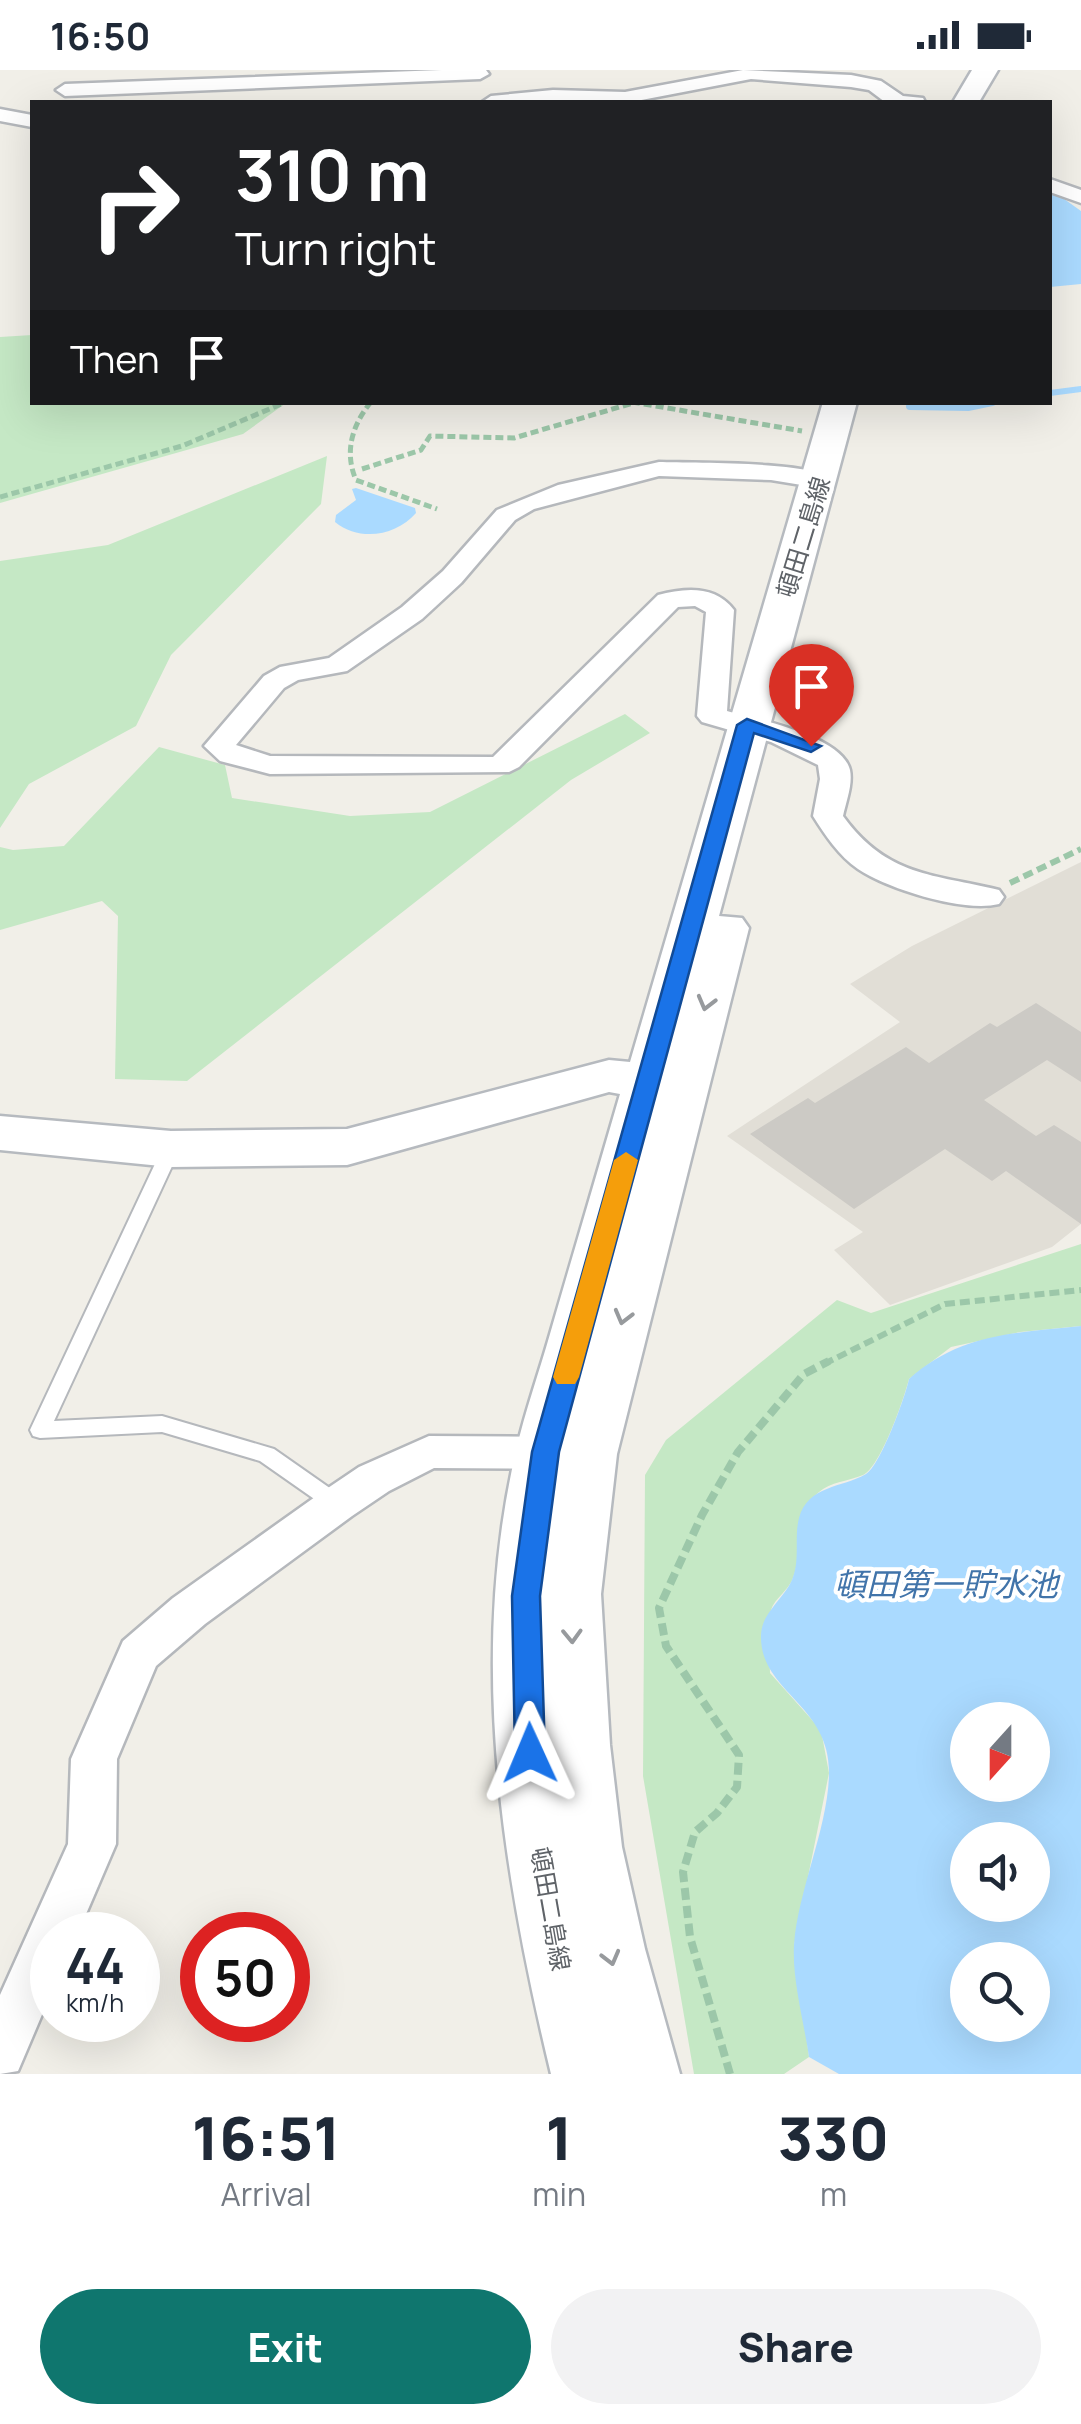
<!DOCTYPE html>
<html lang="en">
<head>
<meta charset="utf-8">
<style>
	body { margin:0; font-family:Manrope,"Noto Sans JP",sans-serif; background:#f2f2f3; color:#1f2937; height:100vh; display:flex; flex-direction:column; font-size:38px; white-space:nowrap }
	* { box-sizing:border-box; margin:0 }
	p { font-size:32px; color:#747a83 }
	.icon { flex:none; width:55px; height:55px; fill:none; stroke:currentColor; stroke-width:2; stroke-linecap:round; stroke-linejoin:round }
	.map { position:relative; height:2004px; overflow:hidden }
	.side { display:flex; flex-direction:column; background:#fff; flex:1 }
	.side>* { flex:none }
	.banner { position:absolute; left:30px; top:30px; width:1022px; height:305px; border-radius:0px; box-shadow:0 10px 40px #0002; background:#202124; color:#fff; overflow:hidden }
	.needle { width:65px; rotate:201deg }
	.buttons { position:absolute; left:950px; top:1632px; display:grid; gap:20px }
	.buttons a { display:grid; place-items:center; width:100px; height:100px; border-radius:50%; background:#fff; box-shadow:0 10px 40px #0002; font-size:50px }
	.speed { position:absolute; left:30px; top:1842px; display:flex; gap:20px; font-size:50px; font-weight:700; text-align:center }
	.speed>* { display:grid; place-content:center; width:130px; height:130px; border-radius:50%; background:#fff; box-shadow:0 10px 40px #0002; line-height:1 }
	.speed small { font-size:25px; font-weight:400 }
	.speed .limit { border:15px solid #d22; background:#fff; color:#111 }
	.pin { position:absolute; display:grid; place-items:center; width:85px; height:85px; color:#fff; margin:-102px -42px; border-radius:50% 50% 50% 0; rotate:-45deg; box-shadow:0 0 10px #0007 }
	.pin .icon { rotate:45deg }
	.me { position:absolute; width:110px; margin:-55px; rotate:359deg; stroke-linejoin:round; filter:drop-shadow(0 0 8px #0008) }
	.turn { display:flex; align-items:center; gap:35px; height:210px; padding:0 40px; font-size:45px }
	.turn .icon { width:130px; height:130px; stroke-width:2.5 }
	.turn b { display:block; font-size:70px; line-height:85px }
	.then { display:flex; align-items:center; height:95px; padding:0 40px; background:#0003; gap:20px; font-size:38px }
	.eta { display:flex; justify-content:space-evenly; align-items:center; height:170px; text-align:center }
	.eta b { font-size:60px; font-weight:800; line-height:70px }
	.primary-button { display:flex; gap:20px; margin-top:auto; padding:20px 40px }
	.primary-button a { flex:1; height:115px; border-radius:60px; background:#0f766e; color:#fff; font-size:40px; font-weight:800; line-height:115px; text-align:center }
	.primary-button a+a { background:#f2f2f3; color:#1f2937 }
	.status { display:flex; justify-content:space-between; align-items:center; height:70px; padding:0 50px; background:#fff; direction:ltr }
	.status svg { height:28px; fill:currentColor }
	.map>svg:first-child { display:block }
</style>
</head>
<body>
<div class="status"><b>16:50</b><svg viewBox="0 0 49 12"><path d="M0 12V9h3v3zM5 12V6h3v6zM10 12V3h3v9zM15 12V0h3v12zM26 1h20v11H26zM47 4h2v5h-2z"/></svg></div>
<div class="map">
<svg width="1081" height="2004" viewBox="0 0 1081 2004">
	<rect width="100%" height="100%" fill="#f1efe8"/>
	<path fill="#e1ded6" d="M1081 792V1154L1052 1177 890 1235 834 1180 863 1162 727 1066 900 952 850 914 912 876Z"/>
	<path fill="#c5e8c5" d="M32 265V332L286 333 243 364 0 433V267Z
		M327 386 321 434 171 585 136 656 29 714 0 758V491L108 475Z
		M625 644 650 663 571 710 187 1011 115 1009 118 846 102 831 0 860V777L13 780 64 776 159 677 225 695 232 728 350 746 430 742Z
		M1081 1174V1256L1020 1262 951 1277 909 1309C904 1329 880 1398 863 1405 849 1411 830 1412 819 1422 790 1446 805 1478 793 1508 789 1520 774 1529 771 1540 766 1558 770 1584 770 1603L821 1660 829 1703 794 1876 809 1987 784 2004H694L643 1706 645 1405 666 1370 837 1230 871 1243Z"/>
	<path fill="#aadaff" fill-rule="evenodd" d="M1050 119 1081 141V214L1050 217Z
		M356 418 415 438 416 443C396 466 360 472 335 452L336 445 356 430 352 419Z
		M1081 1256V2004H839L809 1987C804 1952 792 1910 794 1875 798 1820 828 1758 829 1704 831 1635 760 1622 761 1566 761 1542 786 1528 793 1507 800 1488 794 1467 799 1448 808 1415 842 1418 866 1404 880 1396 905 1328 909 1309 960 1263 1015 1263 1081 1256ZM968 1650H1032V1715H968ZM968 1770H1032V1835H968ZM968 1890H1032V1955H968Z"/>
	<g fill="none" stroke-linecap="round" stroke-linejoin="round">
		<path stroke="#aadaff" stroke-width="6" d="M1050 323 1081 319"/>
		<path stroke="#aadaff" stroke-width="8" d="M910 336 968 337 992 332"/>
	</g>
	<path fill="#cccac5" d="M1036 933 1081 962V1012L1047 990 984 1030 1036 1066 1054 1055 1081 1072V1154L1006 1101 992 1111 945 1079 854 1139 750 1064 808 1028 815 1033 906 977 929 993 990 953 997 957Z"/>
	<g fill="none" stroke-linecap="round" stroke-linejoin="round">
		<g stroke="#b5b8bc" stroke-width="4">
			<path id="lane" d="M171 1073 180 1079 54 1351 162 1346 274 1379 344 1428 348 1434 344 1440 337 1442 330 1440 260 1391 162 1362 40 1368 33 1366 30 1360 162 1079Z"/>
		</g>
		<g stroke="#b5b8bc" stroke-width="5">
			<path id="street" d="M442 0H486L489 4 480 9 65 26 56 20 65 14Z
				M743 0 851 5 881 11 903 26 923 28 925 32H885L869 20 851 17 751 9 631 32H482L491 26 553 20 625 22Z
				M0 39 32 45V57L0 51Z
				M1050 109 1081 120V133L1050 122Z
				M659 392C690 393 815 391 833 410L820 418 771 410 659 406 534 439 515 450 461 513 422 549 347 601 298 610 284 618 236 675 270 686 493 687 658 525C685 518 715 515 734 540L727 641C757 649 842 666 850 700 853 714 846 732 843 746 887 807 934 804 999 820L1004 827 999 834C964 843 888 819 858 799 839 786 825 765 813 746L820 709 818 695 771 672 702 652 697 646 706 542 695 536 678 537 519 697 509 702 270 704 220 691 204 676 264 606 280 597 329 588 402 537 443 501 497 440 558 415Z
				M429 1366 561 1367 576 1372 582 1383 576 1394 561 1399 434 1398 389 1421 352 1446 205 1554 156 1596 117 1689 116 1774 77 1865H52V1921L18 2001 0 2004V1925L68 1774 71 1689 123 1571 173 1528 322 1422 359 1397Z"/>
		</g>
		<g stroke="#b6babf" stroke-width="5">
			<path id="secondary" d="M972 0H998L979 32H953Z
				M823 332H857L719 846 742 848 749 858 617 1384 601 1524 610 1675 622 1777 645 1879 680 2004H551C502 1801 468 1587 516 1381 525 1341 539 1303 550 1264 573 1184 597 1104 620 1024L609 1022 347 1095 171 1097 0 1080V1046L171 1061 347 1059 609 990 630 992Z"/>
		</g>
		<path stroke="#9cc7a9" stroke-width="5" stroke-dasharray="8 4" stroke-linecap="butt" d="M371 332C352 355 344 382 356 410L437 439
			M632 332 802 361
			M362 399 421 380 430 366 514 368 633 333
			M0 427 182 376 286 332"/>
		<path stroke="#9cc7a9" stroke-width="6" stroke-dasharray="10 5" stroke-linecap="butt" d="M1010 813 1081 779
			M824 1294 945 1234 1081 1220"/>
		<path stroke="#9cc7a9" stroke-width="8" stroke-dasharray="12 6" stroke-linecap="butt" d="M730 2004 690 1867 683 1802 695 1762 717 1743 737 1717 739 1685 666 1576 659 1538 702 1445 738 1382 804 1304 829 1291"/>
		<use href="#lane" fill="#fff" fill-rule="evenodd"/>
		<use href="#street" fill="#fff" fill-rule="evenodd"/>
		<use href="#secondary" fill="#fff" fill-rule="evenodd"/>
	</g>
	<defs><path id="oneway-chevron" d="M-2-3.5L2.5 0L-2 3.5" fill="none" stroke-width="1.6" stroke-linecap="round" stroke-linejoin="round" transform="scale(2.5)"/></defs>
	<g stroke="#979a9d">
		<use href="#oneway-chevron" transform="translate(706 933) rotate(105)"/>
		<use href="#oneway-chevron" transform="translate(623 1247) rotate(105)"/>
		<use href="#oneway-chevron" transform="translate(572 1566) rotate(88)"/>
		<use href="#oneway-chevron" transform="translate(611 1888) rotate(75)"/>
	</g>
	<path fill="#1a73e8" stroke="#114b97" stroke-width="2.5" d="M747 649 821 676 811 682 754 663 559 1382 540 1526 545 1683 541 1692 530 1696 519 1692 515 1683 512 1526 532 1382 737 655Z"/>
	<path fill="#f59e0b" d="M626 1082 638 1090 579 1307 575 1314H557L553 1307 614 1090Z"/>
	<g text-anchor="middle" dominant-baseline="central" stroke-width="8" stroke-linejoin="round" paint-order="stroke">
		<g font-size="25" fill="#5f6368" stroke="#fff">
			<text transform="translate(803 467) rotate(-73)">頓田二島線</text>
			<text transform="translate(551 1839) rotate(80)">頓田二島線</text>
		</g>
		<g font-size="32" font-style="italic" fill="#4174aa" stroke="#fff">
			<text x="946" y="1514">頓田第一貯水池</text>
		</g>
	</g>
</svg>
<div class="buttons">
<a><svg class="needle" viewBox="-14 -14 28 28"><path d="M0-13l5 13h-10z" fill="#e53935"/><path d="M0 13l5-13h-10z" fill="#747a83"/></svg></a>
<a><svg class="icon" aria-label="sound" viewBox="0 0 24 24"><path d="M4 9h4l5-4v14l-5-4H4zM17 9q2 3 0 6"/></svg></a>
<a><svg class="icon" aria-label="search" viewBox="0 0 24 24"><circle cx="10" cy="10" r="6"/><path d="M15 15l6 6"/></svg></a>
</div>
<div class="speed"><div>44<small>km/h</small></div><div class="limit">50</div></div>
<div class="pin" style="left:811px;top:676px;background:#d93025"><svg class="icon" aria-label="arrive" viewBox="0 0 24 24"><path d="M6 21V4h12l-3 4 3 4H6"/></svg></div>
<svg class="me" style="left:530px;top:1683px" viewBox="-20 -20 40 40"><path d="M0-17L14 15 0 8-14 15z" fill="#1a73e8" stroke="#fff" stroke-width="4"/></svg>
<div class="banner">
<div class="turn"><svg class="icon" aria-label="right" viewBox="0 0 24 24"><path d="M7 20v-9h11M14 6l5 5-5 5"/></svg><div><b>310 m</b>Turn right</div></div>
<div class="then">Then<svg class="icon" aria-label="arrive" viewBox="0 0 24 24"><path d="M6 21V4h12l-3 4 3 4H6"/></svg></div>
</div>
</div>
<section class="side">
<div class="eta">
<div><b>16:51</b><p>Arrival</p></div>
<div><b>1</b><p>min</p></div>
<div><b>330</b><p>m</p></div>
</div>
<div class="primary-button"><a>Exit</a><a>Share</a></div>
</section>
</body>
</html>
